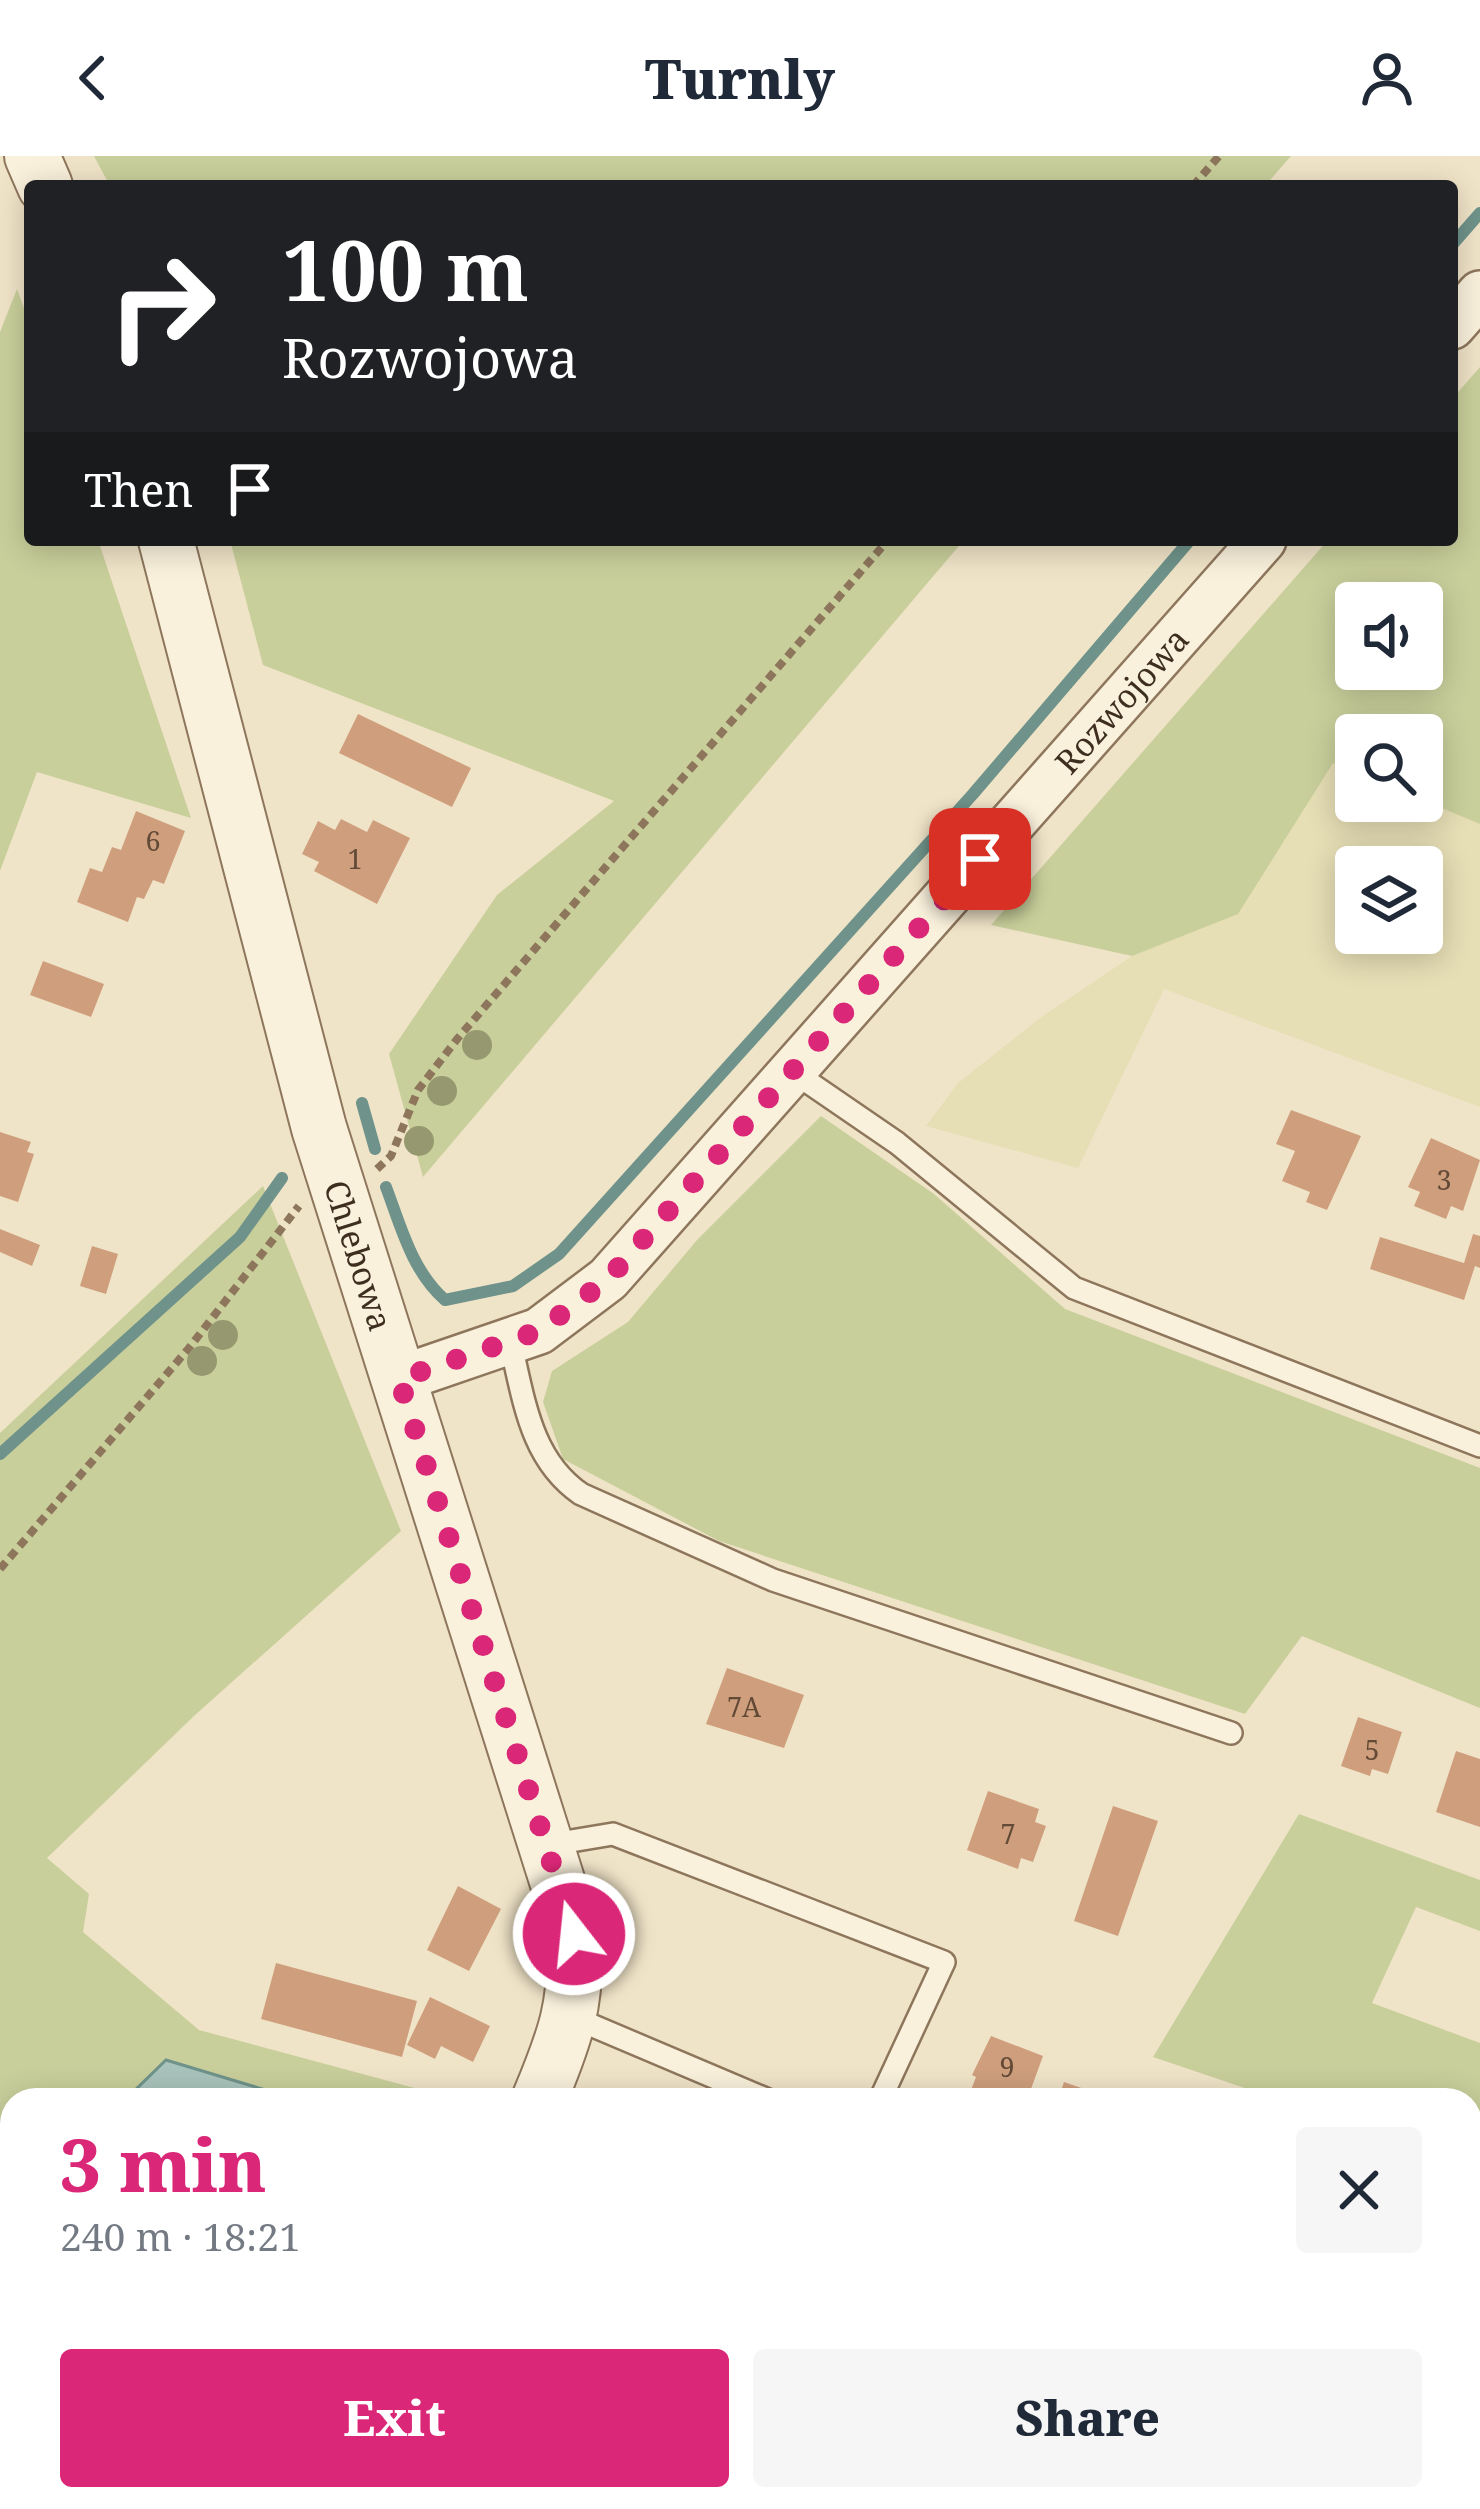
<!DOCTYPE html>
<html lang="en">
<head>
<meta charset="utf-8">
<style>
	body { margin:0; font-family:"Noto Serif",serif; background:#f6f6f7; color:#1f2937; height:100vh; display:flex; flex-direction:column; font-size:45px; white-space:nowrap }
	* { box-sizing:border-box; margin:0 }
	p { font-size:39px; color:#747a83 }
	.icon { flex:none; width:66px; height:66px; fill:none; stroke:currentColor; stroke-width:2; stroke-linecap:round; stroke-linejoin:round }
	.map { position:relative; flex:1; overflow:hidden }
	.drawer { position:absolute; left:0px; top:1932px; width:1482px; height:423px; display:flex; flex-direction:column; background:#fff; border-radius:36px 36px 0 0; box-shadow:0 6px 30px #0003 }
	.drawer>* { flex:none }
	.hud { position:absolute; left:24px; top:24px; width:1434px; height:366px; border-radius:12px; box-shadow:0 6px 30px #0003; background:#202124; color:#fff; overflow:hidden }
	.controls { position:absolute; left:1335px; top:426px; display:grid; gap:24px }
	.controls a { display:grid; place-items:center; width:108px; height:108px; border-radius:12px; background:#fff; box-shadow:0 6px 30px #0003; font-size:60px }
	.pin { position:absolute; display:grid; place-items:center; width:102px; height:102px; color:#fff; margin:-51px; border-radius:24px; box-shadow:0 6px 18px #0006 }
	.me { position:absolute; width:132px; margin:-66px; rotate:344deg; stroke-linejoin:round; filter:drop-shadow(0 0 9px #0008) }
	.turn { display:flex; align-items:center; gap:42px; height:252px; padding:0 60px; font-size:54px }
	.turn .icon { width:156px; height:156px; stroke-width:2.5 }
	.turn b { display:block; font-size:84px; line-height:102px }
	.then { display:flex; align-items:center; height:114px; padding:0 60px; background:#0003; gap:24px; font-size:45px }
	.round { display:grid; place-items:center; flex:none; width:126px; height:126px; border-radius:12px; background:#f6f6f7 }
	.headline { display:flex; align-items:center; justify-content:space-between; height:204px; padding:0 60px }
	h1 { font-size:72px; font-weight:800; line-height:90px; color:#db2777 }
	.cta { display:flex; gap:24px; margin-top:auto; padding:24px 60px }
	.cta a { flex:1; height:138px; border-radius:12px; background:#db2777; color:#fff; font-size:48px; font-weight:800; line-height:138px; text-align:center }
	.cta a+a { background:#f6f6f7; color:#1f2937 }
	header { display:flex; justify-content:space-between; align-items:center; height:156px; padding:0 60px; background:#fff; font-size:54px; font-weight:800 }
	.map>svg:first-child { display:block }
</style>
</head>
<body>
<header><svg class="icon" aria-label="back" viewBox="0 0 24 24"><path d="M15 5l-7 7 7 7"/></svg>Turnly<svg class="icon" aria-label="person" viewBox="0 0 24 24"><circle cx="12" cy="8" r="4"/><path d="M4 21q1-7 8-7t8 7"/></svg></header>
<div class="map">
<svg width="1480" height="2353" viewBox="0 0 1480 2353">
	<rect width="100%" height="100%" fill="#f0e4c8"/>
	<path fill="#e6deb5" fill-rule="evenodd" d="M1333 606 1356 616V645L1422 644 1480 668V951L1164 833 1078 1012 926 970 958 927 1040 862 1132 800 1238 757ZM1356 711H1422V777H1356Z"/>
	<path fill="#c9cf9b" fill-rule="evenodd" d="M94 0H1291L1265 30H110Z
		M17 133 30 169V384H98L191 662 37 616 0 715V176Z
		M1480 211V668L1422 644V579H1356V616L1333 607 1238 758 1132 800 991 769 1328 384H1452V243ZM1356 447H1422V513H1356Z
		M230 384H964L423 1021 389 898 497 739 614 645 263 509Z
		M821 960 934 1038 1065 1153 1480 1312V1552L1302 1480 1245 1558 719 1385 563 1303 543 1246 552 1215 628 1166 697 1084Z
		M263 1030 401 1375 194 1560 47 1702 89 1738 83 1776 199 1874 459 1944H12V2175L0 2162V1277Z
		M1299 1658 1480 1724V1775L1416 1751 1372 1847 1480 1887V2011L1470 2008V1944H1280L1153 1901Z
		M1480 2309V2353H1386L1407 2343H1470V2314Z"/>
	<path fill="#a9c4bc" stroke="#6f938a" stroke-width="3" d="M166 1904 299 1944H125Z"/>
	<g fill="none" stroke-linecap="round" stroke-linejoin="round">
		<path stroke="#6f938a" stroke-width="12" d="M1452 89 1480 57
			M362 947 375 993
			M386 1031C401 1071 412 1115 445 1144L513 1130 559 1098 973 638 1190 384
			M0 1298 240 1081 282 1022"/>
	</g>
	<path fill="#cf9f7d" d="M358 558 471 612 452 651 339 597Z
		M136 655 185 675 164 728 153 724 144 743 137 741 128 766 77 746 90 712 102 716 112 691 121 694Z
		M341 663 367 676 373 664 410 682 377 748 314 715 319 706 302 698 318 665 335 674Z
		M43 805 104 828 91 861 30 839Z
		M1291 954 1361 980 1327 1054 1306 1046 1310 1036 1282 1025 1295 995 1276 988Z
		M0 976 31 986 27 996 34 998 18 1046 0 1040Z
		M1431 982 1480 1004 1463 1055 1451 1050 1446 1063 1414 1050 1420 1036 1408 1031Z
		M0 1073 40 1089 32 1110 0 1096Z
		M1473 1078 1480 1080V1112L1475 1110 1464 1144 1370 1113 1380 1081 1464 1107Z
		M92 1090 118 1098 106 1138 80 1130Z
		M727 1512 804 1539 784 1592 706 1568Z
		M1358 1561 1402 1576 1388 1618 1372 1613 1370 1620 1341 1610Z
		M1456 1595 1480 1603V1671L1436 1656Z
		M988 1635 1039 1653 1035 1666 1046 1670 1033 1706 1021 1702 1018 1713 967 1694Z
		M1113 1650 1158 1665 1118 1780 1074 1765Z
		M458 1730 501 1753 469 1815 427 1794Z
		M276 1807 417 1845 402 1901 261 1863Z
		M430 1841 490 1870 473 1906 441 1890 435 1903 407 1889Z
		M991 1880 1043 1900 1027 1944 968 1942 976 1921 972 1919Z
		M1064 1926 1087 1934 1083 1944H1058Z
		M928 2343H968L959 2353H939Z"/>
	<g fill="none" stroke-linecap="round" stroke-linejoin="round">
		<g stroke="#8d765c" stroke-width="26">
			<path id="service" d="M792 915 897 987 1074 1132 1480 1290
				M510 1185C524 1243 530 1303 581 1338L773 1424 1231 1577
				M547 1689 613 1678 944 1806 880 1944
				M572 1861 768 1944"/>
		</g>
		<g stroke="#8d765c" stroke-width="50">
			<g id="minor">
				<path d="M1452 170 1480 138"/>
				<path id="s1" d="M399 1223 539 1175 608 1123 1263 384"/>
			</g>
		</g>
		<g stroke="#8d765c" stroke-width="58">
			<g id="tertiary">
				<path d="M32 0 45 30"/>
				<path id="s2" d="M166 384 319 972 574 1778C578 1847 565 1882 539 1944"/>
				<path d="M223 2353 232 2343"/>
			</g>
		</g>
		<path stroke="#8d765c" stroke-width="8" stroke-dasharray="9 6" stroke-linecap="butt" d="M1193 30 1219 0
			M377 1013 391 1000 418 934 458 882 888 384
			M0 1413 189 1192 299 1050"/>
		<use href="#service" stroke="#faf1dc" stroke-width="21"/>
		<use href="#minor" stroke="#faf1dc" stroke-width="45"/>
		<use href="#tertiary" stroke="#faf1dc" stroke-width="54"/>
	</g>
	<g fill="#96986f">
		<circle cx="477" cy="889" r="15"/>
		<circle cx="442" cy="935" r="15"/>
		<circle cx="419" cy="985" r="15"/>
		<circle cx="223" cy="1179" r="15"/>
		<circle cx="202" cy="1205" r="15"/>
	</g>
	<g fill="none" stroke-linecap="round" stroke-linejoin="round">
		<path stroke="#db2777" stroke-width="21" stroke-dasharray="0 37.8" d="M574 1778 399 1223 539 1175 608 1123 980 703"/>
	</g>
	<g text-anchor="middle" dominant-baseline="central" stroke-width="9" stroke-linejoin="round" paint-order="stroke">
		<g font-size="27" fill="#624a37">
			<text x="153" y="684">6</text>
			<text x="355" y="702">1</text>
			<text x="1444" y="1023">3</text>
			<text x="744" y="1550">7A</text>
			<text x="1372" y="1593">5</text>
			<text x="1008" y="1677">7</text>
			<text x="1007" y="1910">9</text>
		</g>
		<g font-size="33" fill="#3d2e20" stroke="#f7eed8">
			<text stroke="none"><textPath href="#s1" startOffset="1008">Rozwojowa</textPath></text>
			<text stroke="none"><textPath href="#s2" startOffset="741">Chlebowa</textPath></text>
		</g>
	</g>
</svg>
<div class="controls">
<a><svg class="icon" aria-label="sound" viewBox="0 0 24 24"><path d="M4 9h4l5-4v14l-5-4H4zM17 9q2 3 0 6"/></svg></a>
<a><svg class="icon" aria-label="search" viewBox="0 0 24 24"><circle cx="10" cy="10" r="6"/><path d="M15 15l6 6"/></svg></a>
<a><svg class="icon" aria-label="layers" viewBox="0 0 24 24"><path d="M12 4l9 5-9 5-9-5zM3 14l9 5 9-5"/></svg></a>
</div>
<div class="pin" style="left:980px;top:703px;background:#d93025"><svg class="icon" aria-label="arrive" viewBox="0 0 24 24"><path d="M6 21V4h12l-3 4 3 4H6"/></svg></div>
<svg class="me" style="left:574px;top:1778px" viewBox="-20 -20 40 40"><circle r="17" fill="#db2777" stroke="#fff" stroke-width="3"/><path d="M0-11L8 9 0 5-8 9z" fill="#fff"/></svg>
<div class="hud">
<div class="turn"><svg class="icon" aria-label="right" viewBox="0 0 24 24"><path d="M7 20v-9h11M14 6l5 5-5 5"/></svg><div><b>100 m</b>Rozwojowa</div></div>
<div class="then">Then<svg class="icon" aria-label="arrive" viewBox="0 0 24 24"><path d="M6 21V4h12l-3 4 3 4H6"/></svg></div>
</div>
<section class="drawer">
<div class="headline"><div><h1>3 min</h1><p>240 m · 18:21</p></div><a class="round"><svg class="icon" aria-label="close" viewBox="0 0 24 24"><path d="M6 6l12 12M18 6L6 18"/></svg></a></div>
<div class="cta"><a>Exit</a><a>Share</a></div>
</section>
</div>
</body>
</html>
